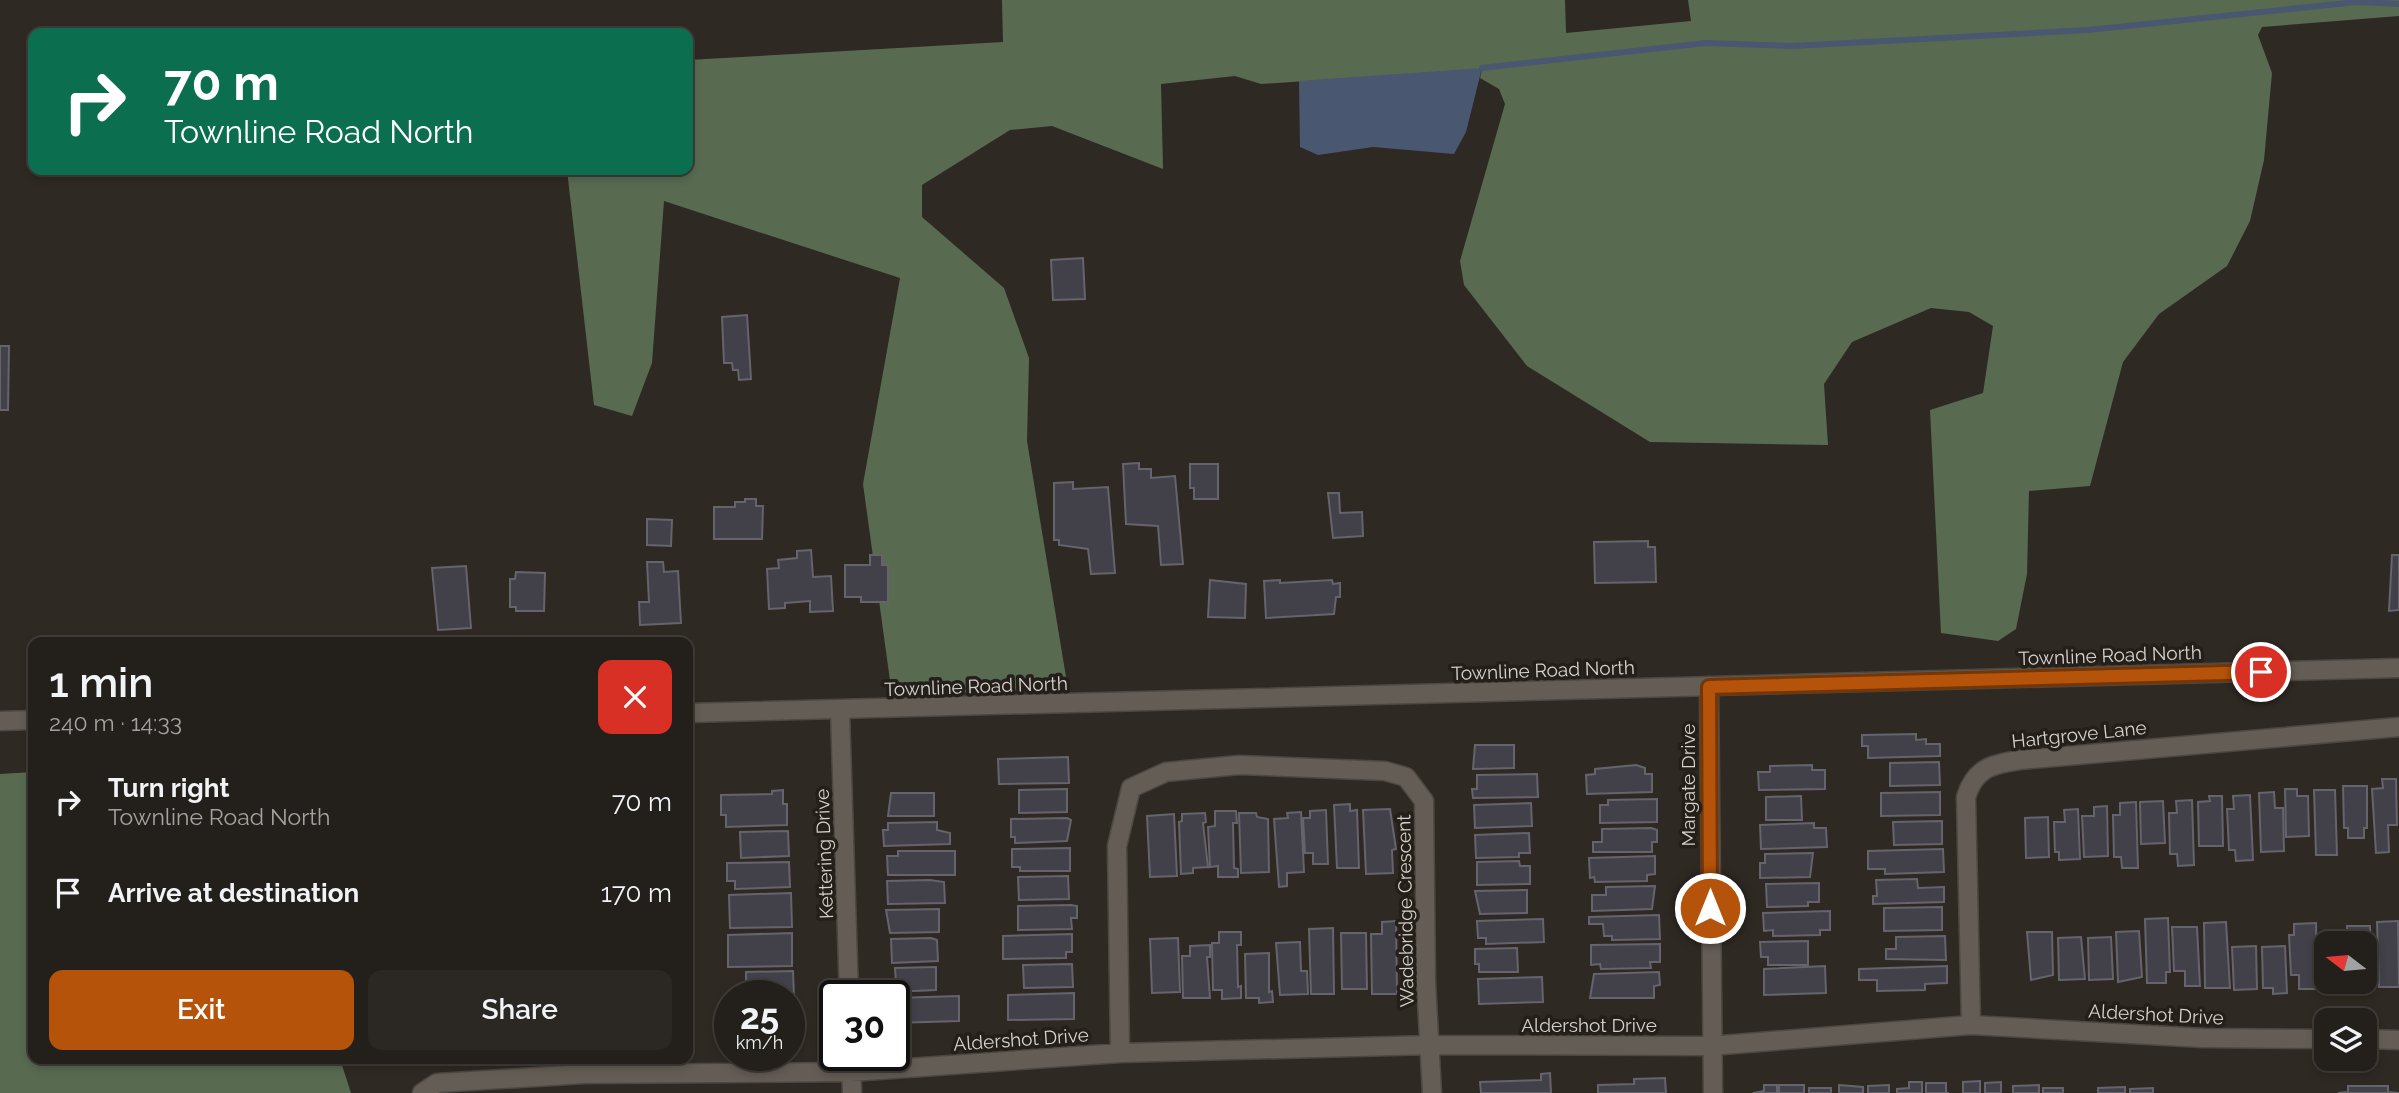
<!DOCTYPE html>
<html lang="en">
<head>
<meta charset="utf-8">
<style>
	body { margin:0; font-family:Raleway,sans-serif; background:#2b2723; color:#f1f3f6; height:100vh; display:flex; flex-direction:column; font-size:26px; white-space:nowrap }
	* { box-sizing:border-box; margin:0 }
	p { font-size:23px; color:#a3a2a2 }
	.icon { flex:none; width:38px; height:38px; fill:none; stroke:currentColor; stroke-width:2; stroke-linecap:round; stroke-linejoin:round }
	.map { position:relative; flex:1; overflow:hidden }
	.side { position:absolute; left:28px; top:637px; width:665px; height:427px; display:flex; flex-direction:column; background:#231f1a; border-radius:14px; box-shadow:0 4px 10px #0003,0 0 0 2px #403d39 }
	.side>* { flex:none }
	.hud { position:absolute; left:28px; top:28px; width:665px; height:147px; border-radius:14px; box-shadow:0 4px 10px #0003,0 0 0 2px #403d39; background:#0b6e4f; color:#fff; overflow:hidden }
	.needle { width:46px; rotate:286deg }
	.tools { position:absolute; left:2314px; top:931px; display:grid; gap:14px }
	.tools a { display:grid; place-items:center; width:63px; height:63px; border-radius:14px; background:#231f1a; box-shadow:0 4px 10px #0003,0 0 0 2px #403d39; font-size:35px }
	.speed { position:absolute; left:714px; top:980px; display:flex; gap:14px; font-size:35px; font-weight:700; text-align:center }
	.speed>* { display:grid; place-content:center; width:91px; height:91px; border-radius:50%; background:#231f1a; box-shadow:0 4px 10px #0003,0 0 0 2px #403d39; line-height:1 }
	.speed small { font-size:18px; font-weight:400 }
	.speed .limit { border:4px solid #111; border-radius:10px; background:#fff; color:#111 }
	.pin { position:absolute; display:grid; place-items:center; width:60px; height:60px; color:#fff; margin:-30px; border:4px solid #fff; border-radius:50%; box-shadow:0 2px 7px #0007 }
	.me { position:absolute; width:77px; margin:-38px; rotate:0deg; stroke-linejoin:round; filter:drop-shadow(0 0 5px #0008) }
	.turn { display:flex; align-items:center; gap:24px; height:147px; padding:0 21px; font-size:32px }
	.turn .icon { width:91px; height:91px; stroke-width:2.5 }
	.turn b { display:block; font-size:49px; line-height:60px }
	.round { display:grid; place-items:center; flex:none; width:74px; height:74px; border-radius:14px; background:#2b2723 }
	.summary { display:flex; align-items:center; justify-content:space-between; height:119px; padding:0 21px }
	h1 { font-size:42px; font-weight:600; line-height:52px }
	.cta { display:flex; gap:14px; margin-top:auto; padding:14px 21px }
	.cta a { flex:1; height:80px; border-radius:14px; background:#b45309; color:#fff; font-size:28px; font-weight:600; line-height:80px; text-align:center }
	.cta a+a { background:#2b2723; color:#f1f3f6 }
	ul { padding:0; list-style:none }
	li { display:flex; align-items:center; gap:21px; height:91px; padding:0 21px }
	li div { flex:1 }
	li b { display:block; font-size:26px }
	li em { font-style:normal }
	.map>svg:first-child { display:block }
</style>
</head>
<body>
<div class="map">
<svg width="2399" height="1093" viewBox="0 0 2399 1093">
	<rect width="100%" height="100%" fill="#2f2923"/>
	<path fill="#586b51" d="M1002 0H1565L1566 33 1691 21 1688 0H2399V16L2262 27 2258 35 2272 73 2264 160 2250 221 2227 266 2159 314 2123 362 2090 486 2029 491 2027 574 2016 629 1998 641 1941 633 1930 410 1983 393 1993 326 1969 312 1931 308 1852 342 1824 384 1828 445 1650 442 1527 366 1464 285 1460 261 1505 104 1499 89 1480 78 1482 69 1261 84 1235 76 1161 84 1163 169 1052 126 1010 130 922 185V217L1004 288 1029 358 1027 441 1068 689 892 695 863 484 900 278 664 201 652 363 632 416 594 405 567 170H688V60L1003 42Z
		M33 772V1059H340L351 1093H0V774Z"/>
	<path fill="#495770" d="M1482 68 1466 132 1454 154 1373 147 1318 155 1300 147 1299 81Z"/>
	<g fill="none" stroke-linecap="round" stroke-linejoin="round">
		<path stroke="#495770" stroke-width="6" d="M1482 68 1706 43 1792 46 2088 30 2357 2 2399 4"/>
	</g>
	<path fill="#424149" stroke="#65636c" stroke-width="2" d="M1083 258 1085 299 1053 300 1051 260Z
		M747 315 751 379 739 380 738 370H733L732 363H724L722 317Z
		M0 346H9L8 410H0Z
		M1139 463V469H1151V478L1175 476 1183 564 1161 565 1158 526 1126 524 1123 464Z
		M1190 464H1218V499H1194V488H1190Z
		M1073 482V489L1108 487 1115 573 1091 574 1088 549 1059 545V540H1054V483Z
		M1328 493H1339L1340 513 1362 512 1363 536 1333 538Z
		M745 499H756V506H763L762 539H714V507H735V502H745Z
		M647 519 672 520 671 546 647 545Z
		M1648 541V547H1655L1656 582 1595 583 1594 542Z
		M811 550 813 577 831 576 833 611 810 612V601L785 603V608L769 609 767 569 779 568 778 560 797 558V551Z
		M870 555H882V565H888V602H861V597H845V565H870Z
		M2392 555H2399V610L2389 611Z
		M647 562H663L664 572 678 571 681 623 640 625 639 602H649Z
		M466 566 471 628 438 630 432 568Z
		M516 572 545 573 544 611H516V607H510V579H515Z
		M1210 580 1246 584 1245 618 1208 617Z
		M1280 580V583L1332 580 1333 584 1340 583V597H1336L1334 614 1266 618 1264 581Z
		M1916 734V740L1926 739V744H1940V756L1868 758V746H1862V735Z
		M1475 745H1514V768L1473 769Z
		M1068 757 1069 783 999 784 998 759Z
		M1939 762 1940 785 1890 786V763Z
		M1636 765 1645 768V774H1652V792L1587 794 1586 775 1595 774V769Z
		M1812 765V770H1825V789L1759 790 1758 772H1770V766Z
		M1537 774 1538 797 1473 798 1472 789H1477V775Z
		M2382 779H2396L2397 825H2388L2389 852 2376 853 2372 789 2383 788Z
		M2343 786H2367V828H2364V838H2348V828H2344Z
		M1067 789V812L1019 813V790Z
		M2285 789H2297V796H2308L2309 836 2286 837Z
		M783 790V804H787V825L726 827V815H721V795L772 794V791Z
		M2314 790H2335L2337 855H2316Z
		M1940 792V815L1881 816V793Z
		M2274 792 2275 808H2283L2284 851 2261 852 2259 793Z
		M891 793H934V816H888Z
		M2250 795 2253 860 2236 861 2235 850H2229L2227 809H2234L2233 796Z
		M1801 796 1802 820H1766V797Z
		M2209 796H2222L2223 846H2199L2198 802 2210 801Z
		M1657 799V822L1600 823V805H1608V800Z
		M2192 800 2194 865 2178 866 2177 854H2170L2169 813H2177L2176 801Z
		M2163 801 2165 843 2141 844 2140 802Z
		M2136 802 2138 868H2122L2121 857H2114L2113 815H2120V803Z
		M1531 803 1532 826 1475 828 1474 805Z
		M1350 804V811L1357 810 1359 868H1337L1334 805Z
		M2107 806 2108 856 2084 857 2082 816H2094V807Z
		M1390 809 1396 849 1392 850 1393 873 1366 874 1363 810Z
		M2078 809 2080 859 2059 860V852H2055L2054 822H2065L2064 810Z
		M1326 810 1328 864H1313V853H1305L1303 818H1310V811Z
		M1215 811H1236L1237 823H1233L1234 868 1238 869V877H1218V866L1210 867 1208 827 1215 826Z
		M1301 812 1304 872 1287 873V886L1279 887 1274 819 1288 818 1287 813Z
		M1205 813 1206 822 1203 823 1208 867 1193 868V873L1181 874 1179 822 1182 821V814Z
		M1239 813H1256L1257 817 1268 819 1269 872 1241 873Z
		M1174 814 1177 876 1150 877 1147 816Z
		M2048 817 2049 857 2026 858 2025 818Z
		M1067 818 1071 820 1067 841 1015 843V837H1011V819Z
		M1942 821V844L1894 845 1893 822Z
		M937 822V830L950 833V844L884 846 883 830H888V823Z
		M1814 823V828H1826L1827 847 1761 849 1760 825Z
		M1651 828 1657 830V842H1652V852H1593V842H1602V829Z
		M788 831 789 856 741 858 740 832Z
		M1529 833 1530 853H1519V857L1476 858 1475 835Z
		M1070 848V871H1020V867H1012V849Z
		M1943 849 1944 872 1885 874V869H1868V851Z
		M898 851H955V875H888L887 856H898Z
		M1813 853 1810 877 1760 878V863H1765V854Z
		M1655 856V874L1647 875V881L1595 882 1594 877 1590 878 1589 858Z
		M1519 861 1520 866H1530V884L1477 885V862Z
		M789 862 790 887 735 889V881H727V863Z
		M1068 876 1069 899 1019 900 1018 877Z
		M1917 879 1918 888 1944 887V902L1873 904V896H1877L1876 880Z
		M930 880 944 882 945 903 888 904 887 881Z
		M1819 883V902H1808V906L1767 907 1766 884Z
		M1655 886 1652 909 1592 911V895H1606V887Z
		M1527 890V913L1480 914 1475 891Z
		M791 893 792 927 730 928 729 895Z
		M1071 905 1077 906V918H1071L1072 929 1018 930V906Z
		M1942 907V930L1884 931V908Z
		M939 909V932L890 933 886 910Z
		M1830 911V930H1820V935L1773 936V930L1764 931 1763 913Z
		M1659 915 1660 939 1612 940V936H1604L1603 924H1589V917Z
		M2168 918 2170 972H2166V983H2147L2145 919Z
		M1543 919 1544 942 1486 944V938H1478L1477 921Z
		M1396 921 1397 994H1372L1371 934H1382V922Z
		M2398 921 2399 987H2379L2377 922Z
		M2226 922 2230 988H2205L2204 923Z
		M2316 923 2317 989H2299V975H2291L2289 935H2294V924Z
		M2347 926H2370L2372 986H2360V982H2364V943H2347Z
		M2172 927H2197L2200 986H2185V971H2174Z
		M1333 928 1334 994H1311L1309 929Z
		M2139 931 2142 977 2118 982 2116 932Z
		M1219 932H1241V945H1237L1238 987 1241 986V998L1222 999V990H1213L1212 943H1219Z
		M2027 932H2052L2053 975 2031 980Z
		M792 933V966L728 967V935Z
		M1341 933H1366L1367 989H1342Z
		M1072 934V952H1066V958L1003 959V936Z
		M1945 936 1946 960 1886 959V949H1896V937Z
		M2081 937 2085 979 2059 980 2058 938Z
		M2111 937 2113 979 2089 980 2088 938Z
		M931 938 937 940 938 961 892 963 891 939Z
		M1178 938 1180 992 1152 993 1150 939Z
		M1808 941V965H1768V957H1761L1760 942Z
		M1300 942 1301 971H1307L1308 994 1280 995 1276 943Z
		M1660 944V962H1650L1651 968 1601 969 1600 964 1591 965V945Z
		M2321 944H2326V982H2345V986H2322Z
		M1210 945V957H1207L1210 998H1183L1182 956H1190V946Z
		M2256 946 2257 989 2234 990 2232 947Z
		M2285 946 2287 993 2273 994V988H2263L2262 947Z
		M1517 948 1518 972H1479V964H1475V949Z
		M1269 953V992L1272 991 1273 1002 1259 1003V998H1246L1245 954Z
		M1072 964 1073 987 1024 988 1023 965Z
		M1825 966 1826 993 1764 995V969Z
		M1947 966V983L1925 984V990L1877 991V980H1859V969Z
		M936 967V990L892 992V984H896L895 968Z
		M793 971 794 996H746V972Z
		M1659 972 1660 985 1654 986V998H1590L1594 974Z
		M1542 977 1543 1002 1479 1004 1478 979Z
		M1074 993V1019L1008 1020V995Z
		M959 996V1021L894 1023V998Z
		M789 1001H793V1026H789Z
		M1550 1073 1551 1093H1481L1480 1082 1541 1080V1074Z
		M1665 1078 1666 1093H1598V1085L1634 1084V1079Z
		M1980 1081V1093H1963V1082Z
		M1909 1082H1922V1093H1897V1089L1909 1088Z
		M2001 1082V1093H1985V1083Z
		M1926 1083H1946V1093H1949H1926Z
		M1764 1085H1777V1093H1753L1764 1091Z
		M1779 1085H1804V1093H1779Z
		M1839 1085 1863 1087V1093H1839Z
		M1889 1085V1093H1868V1086Z
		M2039 1085V1093H2013V1086Z
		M2348 1086H2388V1092L2399 1093H2338L2348 1092Z
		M2125 1087V1093H2098V1088Z
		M1809 1088H1831V1093H1809Z
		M2043 1088H2063V1093H2043Z
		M2153 1088V1093H2130V1089Z"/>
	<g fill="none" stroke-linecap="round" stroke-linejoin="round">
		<g stroke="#4c4742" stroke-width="21">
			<path id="street" d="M1709 686 1713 1093
				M840 711 849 996
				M1971 1025 1966 797C1975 768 1992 764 2020 760L2399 727
				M2364 1039 2399 1040
				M1120 1053 1117 846 1131 788 1166 772 1239 765 1385 771 1406 777 1424 801 1426 982 1432 1093
				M851 1055 852 1093
				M422 1093 437 1083 584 1074 851 1072 1120 1053 1430 1045 1710 1046 1971 1025 2203 1038 2326 1039"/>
		</g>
		<g stroke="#4c4742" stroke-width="21">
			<path id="secondary" d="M688 713 2399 668
				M0 721 33 720"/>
		</g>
		<use href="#street" stroke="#645d56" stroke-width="18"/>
		<use href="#secondary" stroke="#645d56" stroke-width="18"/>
	</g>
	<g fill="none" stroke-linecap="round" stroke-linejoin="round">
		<g stroke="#753606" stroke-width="18">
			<path id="route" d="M1710 908 1709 687 2261 672"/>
		</g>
		<use href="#route" stroke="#b45309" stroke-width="12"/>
	</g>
	<g text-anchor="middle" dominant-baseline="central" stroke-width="7" stroke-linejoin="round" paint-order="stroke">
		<g font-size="19" fill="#d5d1cd" stroke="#251f1a">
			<text transform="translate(2110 655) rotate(-2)">Townline Road North</text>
			<text transform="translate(1543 670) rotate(-2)">Townline Road North</text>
			<text transform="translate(976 686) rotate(-2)">Townline Road North</text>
			<text transform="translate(2079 734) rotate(-6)">Hartgrove Lane</text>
			<text transform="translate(1688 785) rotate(-90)">Margate Drive</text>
			<text transform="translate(824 854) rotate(-92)">Kettering Drive</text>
			<text transform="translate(1405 911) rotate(-91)">Wadebridge Crescent</text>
			<text transform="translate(2156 1014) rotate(3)">Aldershot Drive</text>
			<text x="1589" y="1025">Aldershot Drive</text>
			<text transform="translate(1021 1039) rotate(-4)">Aldershot Drive</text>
		</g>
	</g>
</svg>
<div class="tools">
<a><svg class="needle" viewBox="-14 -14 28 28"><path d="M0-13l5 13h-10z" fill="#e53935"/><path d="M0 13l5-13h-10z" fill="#a3a2a2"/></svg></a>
<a><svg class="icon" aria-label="layers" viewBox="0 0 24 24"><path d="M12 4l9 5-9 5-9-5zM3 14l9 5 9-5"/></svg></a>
</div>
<div class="speed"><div>25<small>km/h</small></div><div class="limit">30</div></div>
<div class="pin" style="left:2261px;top:672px;background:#d93025"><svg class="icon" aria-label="arrive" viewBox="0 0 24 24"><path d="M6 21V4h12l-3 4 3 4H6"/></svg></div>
<svg class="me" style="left:1710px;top:908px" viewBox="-20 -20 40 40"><circle r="17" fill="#b45309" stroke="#fff" stroke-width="3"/><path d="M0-11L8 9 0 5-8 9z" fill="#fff"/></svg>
<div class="hud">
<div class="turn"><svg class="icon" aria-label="right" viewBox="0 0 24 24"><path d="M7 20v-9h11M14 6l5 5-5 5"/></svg><div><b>70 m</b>Townline Road North</div></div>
</div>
<section class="side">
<div class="summary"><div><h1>1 min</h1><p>240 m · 14:33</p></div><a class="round" style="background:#d93025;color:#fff"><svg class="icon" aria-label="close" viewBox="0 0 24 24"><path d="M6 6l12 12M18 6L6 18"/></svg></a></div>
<ul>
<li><svg class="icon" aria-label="right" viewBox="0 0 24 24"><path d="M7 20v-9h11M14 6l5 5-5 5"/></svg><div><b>Turn right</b><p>Townline Road North</p></div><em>70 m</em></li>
<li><svg class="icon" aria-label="arrive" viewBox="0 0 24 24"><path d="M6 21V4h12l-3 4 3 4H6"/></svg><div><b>Arrive at destination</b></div><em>170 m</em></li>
</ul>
<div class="cta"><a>Exit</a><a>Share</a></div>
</section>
</div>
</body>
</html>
